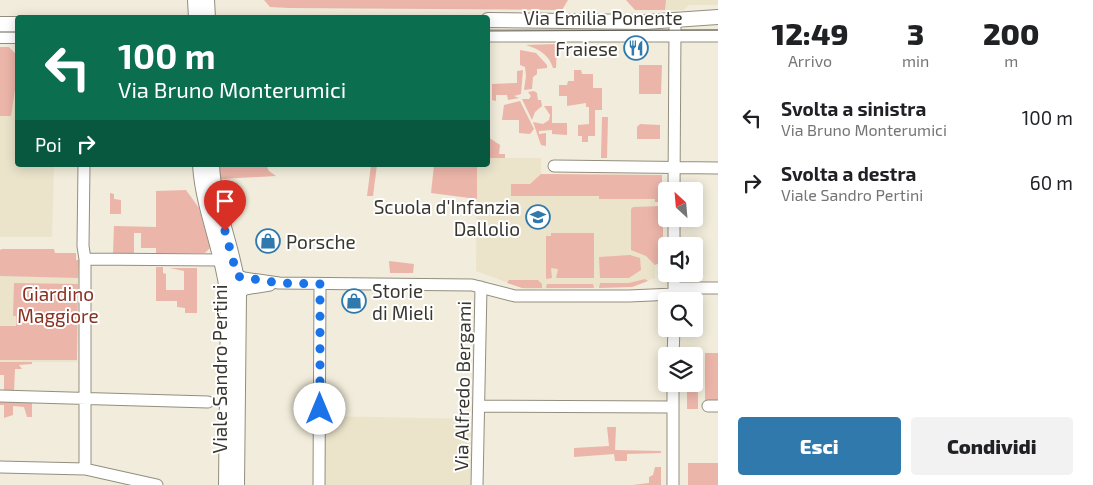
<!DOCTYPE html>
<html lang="it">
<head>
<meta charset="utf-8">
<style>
	body { margin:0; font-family:"Exo 2",sans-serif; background:#f2f2f2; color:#202124; height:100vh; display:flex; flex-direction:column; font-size:19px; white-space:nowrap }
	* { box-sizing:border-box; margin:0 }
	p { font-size:16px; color:#757577 }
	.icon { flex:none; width:28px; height:28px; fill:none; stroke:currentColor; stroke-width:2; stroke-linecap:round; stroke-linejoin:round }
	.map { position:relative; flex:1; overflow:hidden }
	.drawer { display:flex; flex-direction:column; background:#fff; width:375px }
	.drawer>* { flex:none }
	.hud { position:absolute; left:15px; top:15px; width:475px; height:152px; border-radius:5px; box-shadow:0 2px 12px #0003; background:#0b6e4f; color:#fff; overflow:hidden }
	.needle { width:32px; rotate:334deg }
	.controls { position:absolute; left:658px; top:182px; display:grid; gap:10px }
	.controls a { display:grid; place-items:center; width:45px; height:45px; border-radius:5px; background:#fff; box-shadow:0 2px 12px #0003; font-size:25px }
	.pin { position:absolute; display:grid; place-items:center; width:42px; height:42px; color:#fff; margin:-51px -21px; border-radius:50% 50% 50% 0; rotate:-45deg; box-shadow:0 0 5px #0007 }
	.pin .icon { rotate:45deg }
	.me { position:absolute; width:55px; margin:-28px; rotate:0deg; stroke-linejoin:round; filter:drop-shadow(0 0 4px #0008) }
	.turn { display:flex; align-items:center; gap:18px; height:105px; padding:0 20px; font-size:22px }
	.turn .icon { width:65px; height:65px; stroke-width:2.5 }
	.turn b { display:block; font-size:35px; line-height:42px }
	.then { display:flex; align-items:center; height:48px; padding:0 20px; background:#0003; gap:10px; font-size:19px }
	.eta { display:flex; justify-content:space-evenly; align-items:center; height:85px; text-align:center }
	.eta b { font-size:30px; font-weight:800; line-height:35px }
	.action { display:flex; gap:10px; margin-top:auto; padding:10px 20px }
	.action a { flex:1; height:58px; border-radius:5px; background:#2f79ac; color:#fff; font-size:20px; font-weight:800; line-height:58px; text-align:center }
	.action a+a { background:#f2f2f2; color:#202124 }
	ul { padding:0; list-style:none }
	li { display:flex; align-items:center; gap:15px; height:65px; padding:0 20px }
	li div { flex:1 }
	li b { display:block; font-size:19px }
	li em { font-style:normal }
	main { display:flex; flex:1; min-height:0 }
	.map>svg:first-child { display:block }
</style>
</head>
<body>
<main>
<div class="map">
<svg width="718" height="485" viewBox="0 0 718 485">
	<rect width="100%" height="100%" fill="#f1ecdb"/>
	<path fill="#ebe4cb" d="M626 0H718V5H689L684 10H635Z
		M0 47H9L13 53H17L18 165H54L52 237H0Z
		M488 158H541V174L656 175 655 206H663V261L655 265V278L632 287 525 289 476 271 477 167 479 165H488Z
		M0 259 79 260 77 362H0Z
		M325 416 472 419 470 485H324Z"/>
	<path fill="#ecb5a9" d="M264 0H568L562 10 289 8 270 7Z
		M626 0H666L665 10H635Z
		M557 44 556 68H553C549 54 538 49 526 45Z
		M0 47H9L15 53 16 83 11 116H0Z
		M520 50 536 53 547 65V68L537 69V74L533 77 532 89 524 90 526 76 525 67 520 65Z
		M639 65H662L661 94H639Z
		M523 70 521 94 514 96 519 98 508 100 507 95H496V101L492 100V84L517 83V71Z
		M574 70H581L582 74H593V88H602V110H595V136H588V142H582V136H578V125L589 124V107H586V103L567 106V96H559V85H567L568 81H574Z
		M534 91 537 93 538 100H541L542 106 535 112 532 120 522 99H529L531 96 528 92Z
		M520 101 534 129 530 134 519 133V120H502L504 105Z
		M544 106H552V123H567V135L552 134V130L539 131V134L546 133V146L541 145 533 122 543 124 549 120 550 115Z
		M602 117H608L607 158H601Z
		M640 124 660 125V139H637V127Z
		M488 137 500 145 499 154H505V158H488Z
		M266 165 269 171 276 176 220 179 219 167Z
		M371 165H377L373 196H367Z
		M434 165 477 167V199L431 193Z
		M541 174 662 175V202H655V199H599V196H511V184H530Z
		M186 190 199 208 210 248 205 253H156V248H141V233H134V253H113L114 226 156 227V191Z
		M110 193 114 194V199L121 200V214H110Z
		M663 206V261L655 265 646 256 631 250V209L633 207Z
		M551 233H594V278H556L558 269 551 268 552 278 546 279V236H551Z
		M2 249H54L55 253H76V260H79L78 278 0 276V250Z
		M630 255 640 258 641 270 629 278H600L599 257Z
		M389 261 414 264 413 273H390Z
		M156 267H163V273L166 274V290H184V271L170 268H197V313H185V308L177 307V301H156Z
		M645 279 648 281 632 287 599 288 600 283H629Z
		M509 280H538L542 284V288H522L507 283Z
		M14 283 78 284 77 360H0V326H16V316H13Z
		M547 284H593L594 288H546Z
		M705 353H718V400H705Z
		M0 362H32V364L19 365 22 369H15L14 392H4V375H0Z
		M687 384H698V409H687Z
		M0 400H32V417H27L24 407 13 406V415L4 418V405H0Z
		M607 427H616L615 450 661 451V453L627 454V461H615L614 454 574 457V448L609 446Z
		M688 463H718V485H688Z
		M655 467H661V485H632L649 483V477L653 475Z"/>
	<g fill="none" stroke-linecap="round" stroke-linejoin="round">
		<g stroke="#938e7f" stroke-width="13">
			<path id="minor" d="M488 36H718
				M84 165 83 246 85 259 221 260
				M554 166 718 168
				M674 191 675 28
				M674 246V219
				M85 259V469L157 485
				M237 275 244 278 279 283 472 285 515 296H629L674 294
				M674 288H718
				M239 294 245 289 270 285
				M674 294V274
				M673 356 674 329
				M0 396 208 402
				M479 406 673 407
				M708 406H718
				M0 467 85 469
				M319 485 320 284
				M477 485 481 287
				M673 485V384"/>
		</g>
		<g stroke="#938e7f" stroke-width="16">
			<path id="major" d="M195 0 196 18
				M207 0 208 18
				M488 20 645 22 718 17
				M0 24H18
				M0 36H18
				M200 165C203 211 224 253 228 299L226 485
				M212 165C214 209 235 250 239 294L237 485"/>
		</g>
		<use href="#minor" stroke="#fff" stroke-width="11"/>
		<use href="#major" stroke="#fff" stroke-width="14"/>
		<path stroke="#626056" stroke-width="1" d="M488 31 718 30
			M0 32H18"/>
	</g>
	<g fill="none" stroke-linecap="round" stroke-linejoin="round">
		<path stroke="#1a73e8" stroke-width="9" stroke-dasharray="0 16.2" d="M225 231 237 275 240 277 279 283 320 284V409"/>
	</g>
	<defs>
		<g id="restaurant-ring" transform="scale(1.25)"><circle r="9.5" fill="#fff" stroke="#2f79ac" stroke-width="1.5"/><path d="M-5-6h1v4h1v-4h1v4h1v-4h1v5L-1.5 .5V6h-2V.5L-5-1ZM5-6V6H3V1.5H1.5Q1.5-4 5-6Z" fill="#2f79ac"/></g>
		<g id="school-ring" transform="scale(1.25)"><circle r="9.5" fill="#fff" stroke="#2f79ac" stroke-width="1.5"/><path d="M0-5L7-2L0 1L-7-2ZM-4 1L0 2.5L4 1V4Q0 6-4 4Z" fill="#2f79ac"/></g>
		<g id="shop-ring" transform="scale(1.25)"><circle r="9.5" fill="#fff" stroke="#2f79ac" stroke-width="1.5"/><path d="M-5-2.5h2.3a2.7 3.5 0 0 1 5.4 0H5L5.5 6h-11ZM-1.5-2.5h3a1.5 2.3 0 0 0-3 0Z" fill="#2f79ac"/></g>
	</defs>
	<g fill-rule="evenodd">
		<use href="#restaurant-ring" x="636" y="48"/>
		<use href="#school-ring" x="538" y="217"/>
		<use href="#shop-ring" x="268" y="241"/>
		<use href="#shop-ring" x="354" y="301"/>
	</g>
	<g text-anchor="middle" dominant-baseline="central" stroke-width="4" stroke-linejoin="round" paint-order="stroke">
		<g font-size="19" fill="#393730" stroke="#fff">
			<text x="603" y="17">Via Emilia Ponente</text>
			<text transform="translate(219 369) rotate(-90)">Viale Sandro Pertini</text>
			<text transform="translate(462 386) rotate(-89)">Via Alfredo Bergami</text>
		</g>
		<g font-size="19" fill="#393730" stroke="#fff" text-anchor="end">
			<text x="618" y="48">Fraiese</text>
			<text x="520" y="206">Scuola d'Infanzia<tspan x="520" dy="22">Dallolio</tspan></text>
			<text x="286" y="241" text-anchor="start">Porsche</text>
			<text x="372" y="290" text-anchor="start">Storie<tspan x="372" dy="22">di Mieli</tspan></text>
		</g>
		<g font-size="19" fill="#893020" stroke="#fff">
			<text x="58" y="293">Giardino<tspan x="58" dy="22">Maggiore</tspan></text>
		</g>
	</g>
</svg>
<div class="controls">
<a><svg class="needle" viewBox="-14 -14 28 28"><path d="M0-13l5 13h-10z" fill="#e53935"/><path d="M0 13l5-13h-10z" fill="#757577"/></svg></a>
<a><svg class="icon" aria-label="sound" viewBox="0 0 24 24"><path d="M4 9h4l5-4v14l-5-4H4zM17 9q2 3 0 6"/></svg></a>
<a><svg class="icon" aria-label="search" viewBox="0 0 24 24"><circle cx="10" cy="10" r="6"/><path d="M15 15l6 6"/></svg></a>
<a><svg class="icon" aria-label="layers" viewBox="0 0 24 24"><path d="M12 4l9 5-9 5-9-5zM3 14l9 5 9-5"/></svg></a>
</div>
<div class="pin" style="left:225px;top:231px;background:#d93025"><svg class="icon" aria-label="arrive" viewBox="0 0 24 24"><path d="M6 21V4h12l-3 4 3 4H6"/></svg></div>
<svg class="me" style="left:320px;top:409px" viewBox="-20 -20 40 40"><circle r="19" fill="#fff"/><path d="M0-13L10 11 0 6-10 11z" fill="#1a73e8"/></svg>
<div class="hud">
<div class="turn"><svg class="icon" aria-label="left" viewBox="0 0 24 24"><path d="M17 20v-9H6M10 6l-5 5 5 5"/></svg><div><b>100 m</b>Via Bruno Monterumici</div></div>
<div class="then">Poi<svg class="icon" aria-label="right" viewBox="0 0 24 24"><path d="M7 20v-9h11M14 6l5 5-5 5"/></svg></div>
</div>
</div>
<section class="drawer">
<div class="eta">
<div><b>12:49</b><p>Arrivo</p></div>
<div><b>3</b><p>min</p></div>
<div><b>200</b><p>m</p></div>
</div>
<ul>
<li><svg class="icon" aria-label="left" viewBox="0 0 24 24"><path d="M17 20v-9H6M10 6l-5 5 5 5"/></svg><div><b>Svolta a sinistra</b><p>Via Bruno Monterumici</p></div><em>100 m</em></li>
<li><svg class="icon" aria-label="right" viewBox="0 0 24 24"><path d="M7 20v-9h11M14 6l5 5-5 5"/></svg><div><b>Svolta a destra</b><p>Viale Sandro Pertini</p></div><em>60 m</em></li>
</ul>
<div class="action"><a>Esci</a><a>Condividi</a></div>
</section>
</main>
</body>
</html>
